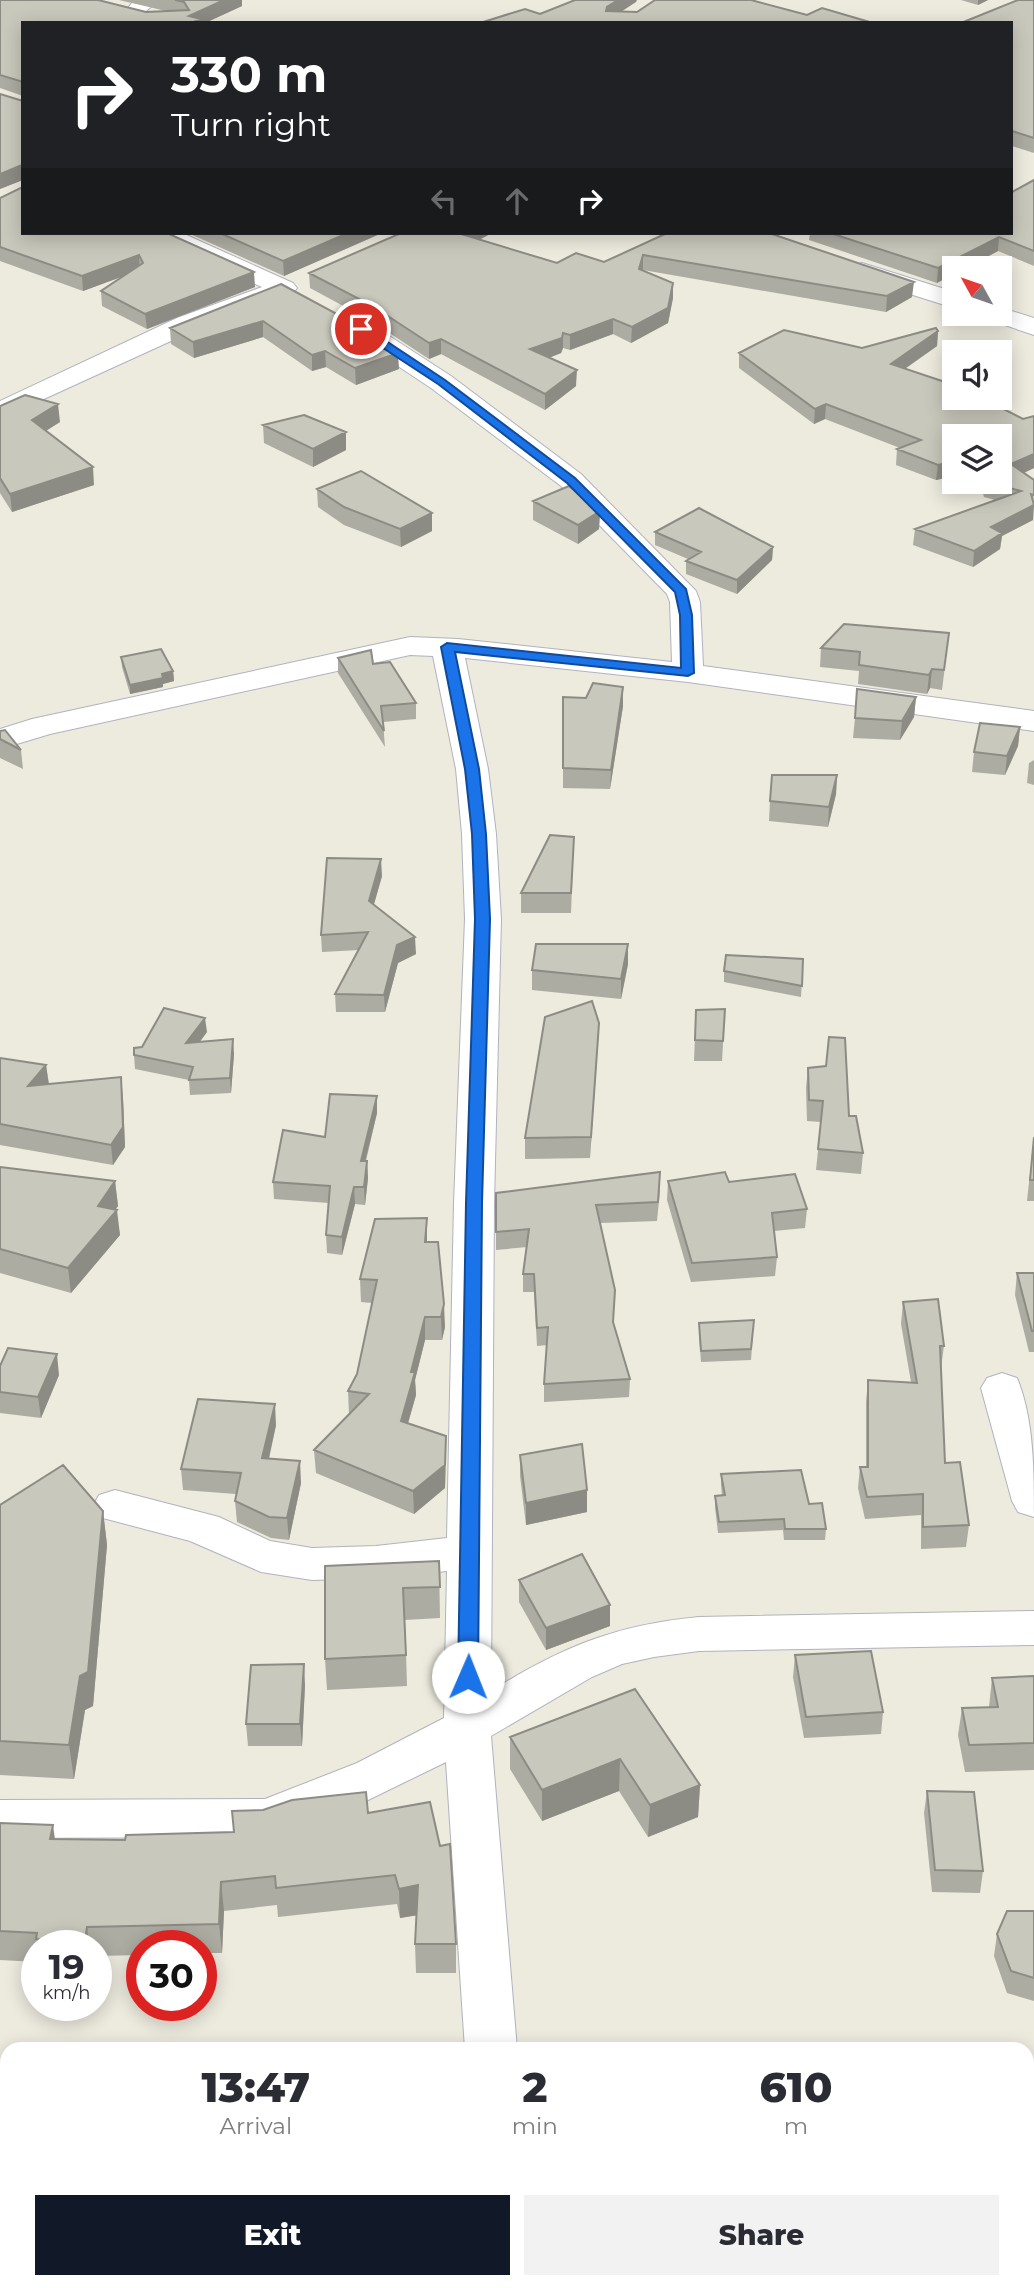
<!DOCTYPE html>
<html lang="en">
<head>
<meta charset="utf-8">
<style>
	body { margin:0; font-family:Montserrat,sans-serif; background:#f2f2f3; color:#2b2b33; height:100vh; display:flex; flex-direction:column; font-size:26px; white-space:nowrap }
	* { box-sizing:border-box; margin:0 }
	p { font-size:23px; color:#7c7c81 }
	.icon { flex:none; width:38px; height:38px; fill:none; stroke:currentColor; stroke-width:2; stroke-linecap:round; stroke-linejoin:round }
	.map { position:relative; flex:1; overflow:hidden }
	.side { position:absolute; left:0px; top:2042px; width:1034px; height:247px; display:flex; flex-direction:column; background:#fff; border-radius:21px 21px 0 0; box-shadow:0 4px 18px #0003 }
	.side>* { flex:none }
	.top-card { position:absolute; left:21px; top:21px; width:992px; height:214px; border-radius:0px; box-shadow:0 4px 18px #0003; background:#202124; color:#fff; overflow:hidden }
	.needle { width:46px; rotate:310deg }
	.buttons { position:absolute; left:942px; top:256px; display:grid; gap:14px }
	.buttons a { display:grid; place-items:center; width:70px; height:70px; border-radius:0px; background:#fff; box-shadow:0 4px 18px #0003; font-size:35px }
	.speed { position:absolute; left:21px; top:1930px; display:flex; gap:14px; font-size:35px; font-weight:700; text-align:center }
	.speed>* { display:grid; place-content:center; width:91px; height:91px; border-radius:50%; background:#fff; box-shadow:0 4px 18px #0003; line-height:1 }
	.speed small { font-size:18px; font-weight:400 }
	.speed .limit { border:10px solid #d22; background:#fff; color:#111 }
	.pin { position:absolute; display:grid; place-items:center; width:60px; height:60px; color:#fff; margin:-30px; border:4px solid #fff; border-radius:50%; box-shadow:0 2px 7px #0007 }
	.me { position:absolute; width:77px; margin:-38px; rotate:1deg; stroke-linejoin:round; filter:drop-shadow(0 0 5px #0008) }
	.turn { display:flex; align-items:center; gap:24px; height:147px; padding:0 35px; font-size:32px }
	.turn .icon { width:91px; height:91px; stroke-width:2.5 }
	.turn b { display:block; font-size:49px; line-height:60px }
	.lanes { display:flex; align-items:center; height:66px; padding:0 35px; background:#0003; justify-content:center; gap:35px; direction:ltr }
	.lanes .off { opacity:.35 }
	.eta { display:flex; justify-content:space-evenly; align-items:center; height:119px; text-align:center }
	.eta b { font-size:42px; font-weight:800; line-height:49px }
	.button { display:flex; gap:14px; margin-top:auto; padding:14px 35px }
	.button a { flex:1; height:80px; border-radius:0px; background:#111827; color:#fff; font-size:28px; font-weight:800; line-height:80px; text-align:center }
	.button a+a { background:#f2f2f3; color:#2b2b33 }
	.map>svg:first-child { display:block }
</style>
</head>
<body>
<div class="map">
<svg width="1034" height="2288" viewBox="0 0 1034 2288">
	<rect width="100%" height="100%" fill="#edeade"/>
	<g fill="none" stroke-linecap="round" stroke-linejoin="round">
		<g stroke="#b2b2bf" stroke-width="2">
			<path id="minor" d="M134 0H159L146 11 139 23H117Z
				M150 233H182L293 283 297 288 293 293 195 330 0 419V401L177 318 262 287 153 238Z
				M862 263 954 292V308L853 276 849 271 853 266Z
				M999 307 1034 318V335L984 318 980 313H999Z
				M354 317 363 319 451 376 581 474 696 591 700 602 703 666 1034 711V731L688 682 465 658 488 769 496 834 501 919 494 1203 491 1691C562 1647 615 1625 699 1617L1034 1611V1645L699 1651 654 1657 622 1664 592 1677 491 1736 517 2049H465L446 1762 364 1802 265 1837 0 1838V1800L265 1799 357 1763 444 1718 447 1571 376 1578 312 1580 261 1572 190 1541 99 1517 93 1506 99 1495 115 1490 219 1517 270 1541 312 1548 376 1546 447 1538 454 1203 465 919 462 834 456 769 433 656 410 655 50 734 0 749V729L32 719 410 637 458 639 672 662 670 602 667 594 561 486 431 388 345 331 341 325 345 319Z
				M1002 1373 1017 1378C1034 1419 1034 1471 1034 1517L1018 1512 1012 1501 981 1388 987 1378Z
				M489 2282H545V2288H489Z"/>
		</g>
		<use href="#minor" fill="#fff" fill-rule="evenodd"/>
	</g>
	<path fill="#adaca2" d="M0 0 146 12 166 11 119 0H224L242 6 205 23H23V96L0 88Z
		M961 0H988L978 5Z
		M1034 0V153L1012 146V23Z
		M0 94 23 101V233H167L255 287 147 329 102 306 101 291 124 276 83 291 0 261V198L23 187 22 180 0 189Z
		M1034 180V266L998 251 966 268H954L937 283 809 240 810 233H1012Z
		M188 233H382L284 276Z
		M401 233H492L479 240 557 263 604 262 667 233 912 297 886 312 643 270 673 283V298L668 323 631 343 613 334 570 350 563 348 561 353 549 358 576 386 545 410 441 354 429 359 371 321 310 288 309 273Z
		M281 284 399 369 356 385 326 367 312 371 263 337 194 358 171 344 170 328Z
		M936 328 938 331 937 346 905 369 954 385V397H980L1023 419 1034 416V468L1024 473 1034 480 1033 520 1002 536 1000 549 973 567 913 545 915 529 995 500 984 497 979 481H999V436H954V476L936 480 896 465 897 449 900 448 825 419 814 424 739 368V353L784 330 862 348Z
		M0 406 60 422 46 431 94 485 12 512 0 493Z
		M263 425 346 432V450L313 467 264 443Z
		M317 489 432 513V531L401 547 344 525 318 507Z
		M533 501 600 511 599 529 578 544 533 520Z
		M655 532 773 547 772 560 737 594 686 574V561L688 559 655 545Z
		M949 633 942 690 930 688 927 694 858 684 859 671 820 667 821 648Z
		M121 657 173 671 174 681 163 684V687L130 694 122 667Z
		M338 658 373 664 416 703V719L383 722 385 747 338 673Z
		M623 687V706L610 789 563 788V697L586 698Z
		M916 697 914 717 900 740 853 738 855 718Z
		M1020 727 1018 746 1005 775 972 772 974 752Z
		M0 731 21 750 23 769 0 758Z
		M1034 760V785L1027 783 1029 763Z
		M837 775 836 794 828 827 769 821 770 801Z
		M574 837 571 913H521V893Z
		M382 876 374 904 416 954 398 963 385 1012H336L335 994 359 950 322 952 321 935Z
		M803 959 801 997 724 982V971Z
		M628 964 621 999 532 990V970Z
		M725 1009 722 1061H694L696 1010Z
		M599 1023 590 1158 525 1159V1138Z
		M207 1032 199 1042 234 1054 231 1093 190 1095 189 1080 135 1069 134 1055 142 1047Z
		M0 1058 46 1065 49 1084 123 1098 125 1147 113 1165 0 1145Z
		M808 1068 849 1116 863 1153 861 1174 816 1170 821 1122 807 1121 806 1088Z
		M377 1096V1113L366 1161H367L368 1178 365 1205 355 1204 342 1255 327 1253 326 1235 329 1203 274 1199 273 1182 325 1137Z
		M1034 1136V1201H1027Z
		M0 1167 115 1181 118 1206 115 1210 120 1235 71 1293 0 1273Z
		M668 1181 729 1182 807 1209 805 1228 774 1231 777 1257 775 1276 691 1282 667 1200Z
		M660 1190 657 1221 600 1223 614 1324 630 1379 629 1397 544 1402V1384L547 1345 537 1346 534 1292H523V1274L527 1247 496 1250V1193Z
		M427 1242 445 1327 442 1340H425L415 1380 416 1395 408 1423 446 1459 445 1488 414 1514 316 1473 314 1450 349 1414 348 1391 357 1374 372 1303 361 1302 360 1279Z
		M1017 1273H1034V1352H1029L1015 1295Z
		M903 1302 944 1346 941 1368 945 1463 969 1525 966 1547 921 1549V1515L865 1519 858 1488 860 1467H866V1402L868 1380 911 1382 901 1324Z
		M754 1320 751 1360 701 1362 699 1334V1323Z
		M0 1366 59 1375 41 1418 0 1413Z
		M276 1425 269 1459 301 1483 289 1540 271 1538 237 1522 235 1501 236 1494 183 1490 181 1469Z
		M520 1455 587 1512 526 1525 520 1476Z
		M721 1474 809 1504 826 1529 825 1540H784L783 1530 718 1533 715 1507V1496H722L721 1485Z
		M0 1505 103 1511 107 1545 93 1706 85 1710 74 1779 0 1775Z
		M439 1561 440 1618 405 1620 407 1686 327 1690 325 1659V1566Z
		M519 1580 610 1626 546 1650 519 1602Z
		M795 1655 883 1712 881 1734 804 1738 793 1677Z
		M1034 1676V1770L965 1772 958 1735 962 1708 989 1707 992 1678Z
		M305 1685 302 1746H248L246 1724Z
		M635 1689 700 1785 698 1817 648 1837 619 1791 542 1821 510 1769V1737Z
		M927 1791 983 1871 980 1893 932 1892 924 1813Z
		M368 1813 456 1944V1973H416L415 1944 416 1915 400 1918 397 1904 278 1917 277 1905 224 1911 222 1953H201V1946H142V1955L96 1956V1946H37V1962L0 1960V1823L55 1839 125 1840 234 1832Z
		M1034 1911V2001L1007 1993 994 1956 997 1934Z"/>
	<path fill="#8d8c84" d="M224 0H242V6L205 23H189V16Z
		M618 0H637L636 2 607 21V7Z
		M978 0H988L978 5Z
		M22 165 23 180 0 189V174Z
		M348 233H382L284 276 283 261Z
		M464 233H492L461 249V234Z
		M999 237 998 251 966 268H954V274L937 283 938 268Z
		M139 255 140 270 83 291 82 276Z
		M643 255V270L639 269Z
		M254 272 255 287 147 329 145 314Z
		M914 282 912 297 886 312 887 296Z
		M673 283V298L668 323 631 343 632 327Z
		M613 319V334L570 350V335Z
		M263 321V337L194 358 193 342Z
		M938 331 937 346 890 379 891 364Z
		M563 333V348L561 353 530 365V349Z
		M441 339V354L429 359V343Z
		M325 351 326 367 312 371V355Z
		M398 353 399 369 356 385 355 368Z
		M577 370 576 386 545 410V394Z
		M58 404 60 422 34 438 32 420Z
		M826 404 825 419 814 424 815 409Z
		M346 432V450L313 467V449Z
		M1034 454V468L1010 479 1011 464Z
		M954 461V476L936 480 938 465Z
		M93 467 94 485 12 512 10 494Z
		M1034 505 1033 520 1002 536 1000 549 973 567 974 551 991 527Z
		M600 511 599 529 578 544V525Z
		M432 513V531L401 547 400 529Z
		M773 547 772 560 737 594V580Z
		M932 669 930 688 927 694 929 675Z
		M173 671 174 681 163 684V687L130 694V685Z
		M623 687V706L610 789 611 770Z
		M916 697 914 717 900 740 902 721Z
		M1020 727 1018 746 1005 775 1007 756Z
		M837 775 836 794 828 827 829 807Z
		M381 859 382 876 370 918 369 901Z
		M415 937 416 954 398 963 385 1012 384 995 397 945Z
		M628 944V964L621 999V979Z
		M205 1018 207 1032 188 1058 186 1043Z
		M599 1023 598 1043 590 1158 591 1137Z
		M233 1039 234 1054 231 1093 230 1078Z
		M46 1065 49 1086H28Z
		M121 1077 123 1098 125 1147 113 1165 111 1145Z
		M377 1096V1113L361 1178V1161Z
		M367 1161 368 1178 365 1205 364 1187Z
		M115 1181 118 1206 104 1225 117 1210 120 1235 71 1293 68 1268 98 1206Z
		M354 1187 355 1204 342 1255V1237Z
		M427 1218V1241L425 1265V1242Z
		M444 1304 445 1327 442 1340 441 1317Z
		M425 1317V1340L415 1380 416 1395 402 1444 401 1421 411 1372Z
		M57 1354 59 1375 41 1418 38 1397Z
		M275 1404 276 1425 264 1480 262 1458Z
		M446 1436 445 1488 414 1514 413 1491Z
		M300 1461 301 1483 289 1540 287 1518Z
		M587 1490V1512L526 1525V1503Z
		M103 1511 107 1545 93 1706 85 1710 74 1779 69 1745Z
		M610 1605V1626L546 1650V1628Z
		M304 1664 305 1685 302 1746 300 1724Z
		M620 1759 619 1791 542 1821V1790Z
		M700 1785 698 1817 648 1837 650 1805Z
		M53 1825 57 1854 50 1839Z
		M221 1882 224 1911 222 1953 219 1924Z
		M418 1885 419 1915 400 1918 399 1889Z
		M87 1927 89 1946H86L85 1940Z"/>
	<path fill="#c9c8bc" stroke="#8d8c84" stroke-width="2" d="M0 0H98L146 12 189 10 184 2 175 0H224L189 16 201 19 191 23H23V82L0 75Z
		M575 0H618L607 7 606 11 637 12 655 0H751L807 15 822 8 873 23H480L525 9 540 14Z
		M1018 0H1034V138L1012 131V23H961Z
		M0 94 23 101V233H167L254 272 145 314 101 291 143 263 139 255 82 276 0 247V198L23 187 22 165 0 174Z
		M1034 180V251L999 237 938 268 830 233H1012V192Z
		M220 233H348L283 261Z
		M401 233H464L461 234 557 263 576 253 604 262 667 233H769L914 282 887 296 643 255 639 269 673 283 668 308 632 327 613 319 570 335 563 333 562 338 530 349 577 370 545 394 441 339 429 343 371 305 309 273Z
		M281 284 350 321 398 353 355 368 325 351 312 355 263 321 193 342 170 328Z
		M936 328 938 331 891 364 954 385V397H980L1023 419 1034 416V454L1011 464 1034 480V495L1031 494 1034 505 991 527 1002 533 974 551 915 529 1021 491 985 481H999V436H954V461L938 465 897 449 921 440 826 404 815 409 739 353 784 330 862 348Z
		M25 395 58 404 32 420 93 467 10 494 0 478V406Z
		M304 415 346 432 313 449 263 425Z
		M361 471 432 513 400 529 344 507 317 489Z
		M569 486 600 511 578 525 533 501Z
		M699 508 773 547 737 580 686 561 701 552 655 532Z
		M844 624 949 633 944 670 932 669 929 675 859 665 860 652 821 648Z
		M161 649 173 671 162 674 163 678 130 685 121 657Z
		M371 650 373 664 390 662 416 703 381 706 384 731 338 658Z
		M593 683 623 687 611 770 563 768V697L586 698Z
		M857 689 916 697 902 721 855 718Z
		M980 723 1020 727 1007 756 974 752Z
		M5 730 21 750 0 739V731Z
		M772 775H837L829 807 770 801Z
		M550 835 574 837 571 893H521Z
		M327 858 381 859 369 901 415 937 397 945 384 995 335 994 368 932 321 935Z
		M536 944H628L621 979 532 970Z
		M726 955 803 959 802 986 724 971Z
		M592 1001 599 1023 591 1137 525 1138 545 1017Z
		M164 1008 205 1018 186 1043 233 1039 230 1078 189 1080 193 1067 134 1055V1048L142 1047Z
		M725 1009 723 1041 695 1040 696 1010Z
		M829 1037 845 1038 849 1116H856L863 1153 818 1149 823 1101 809 1100 808 1068 826 1066Z
		M0 1058 46 1065 28 1086 121 1077 123 1127 111 1145 0 1124Z
		M330 1094 377 1096 361 1161H367L364 1187H354L342 1237 326 1235 330 1186 273 1182 283 1130 325 1137Z
		M1034 1137V1180H1030Z
		M0 1167 115 1181 98 1206 117 1210 68 1268 0 1249Z
		M660 1172 658 1202 596 1205 615 1290 613 1322 630 1379 544 1384 548 1327 537 1328 534 1274H523L529 1229 496 1232V1193Z
		M725 1172 729 1182 795 1174 807 1209 772 1213 777 1257 692 1263 668 1181Z
		M427 1218 425 1242H438L444 1304 441 1317H425L411 1372H415L401 1421 446 1436 445 1465 413 1491 314 1450 369 1394 348 1391 357 1374 377 1280 360 1279 375 1219Z
		M1017 1273H1034V1331H1032Z
		M938 1299 944 1346H940L945 1463 960 1462 969 1525 923 1527V1494L867 1497 860 1467H868V1380L917 1383 903 1302Z
		M754 1320 751 1349 701 1351 699 1323Z
		M8 1348 57 1354 38 1397 0 1392V1366Z
		M198 1399 275 1404 262 1458 300 1461 287 1518 269 1517 235 1501 241 1473 181 1469Z
		M582 1444 587 1490 526 1503 520 1455Z
		M63 1465 103 1511 88 1672 80 1676 69 1745 0 1741V1505Z
		M801 1470 809 1504 822 1503 826 1529H785L784 1519 719 1522 715 1496 725 1495 721 1474Z
		M582 1554 610 1605 546 1628 519 1580Z
		M439 1561 440 1587 403 1588 406 1655 325 1659V1566Z
		M871 1651 883 1712 806 1717 795 1655Z
		M304 1664 300 1724H246L251 1665Z
		M1034 1676V1743L969 1745 962 1708 998 1707 992 1678Z
		M635 1689 700 1785 650 1805 620 1759 542 1790 510 1737Z
		M927 1791 974 1792 983 1871 935 1870Z
		M366 1792 368 1813 430 1802 440 1846 450 1844 456 1944H415L418 1885 399 1889 395 1875 276 1888 275 1876 221 1882 219 1924 87 1927 85 1940 36 1939 37 1933 0 1931V1823L53 1825 50 1839 125 1840 126 1835 234 1832 232 1811 263 1810 292 1800Z
		M1007 1911H1034V1978L1011 1971 997 1934Z
		M706 2282H718L720 2288H667Z"/>
	<path fill="#1a73e8" stroke="#114b97" stroke-width="2" d="M357 327H365L445 380 575 478 686 589 692 615 694 673 688 676 455 652 479 769 486 834 490 919 482 1203 478 1677 475 1683 468 1685 461 1683 458 1677 466 1203 475 919 472 834 465 769 441 647 447 643 681 668 680 615 675 592 567 483 438 384 357 331Z"/>
</svg>
<div class="buttons">
<a><svg class="needle" viewBox="-14 -14 28 28"><path d="M0-13l5 13h-10z" fill="#e53935"/><path d="M0 13l5-13h-10z" fill="#7c7c81"/></svg></a>
<a><svg class="icon" aria-label="sound" viewBox="0 0 24 24"><path d="M4 9h4l5-4v14l-5-4H4zM17 9q2 3 0 6"/></svg></a>
<a><svg class="icon" aria-label="layers" viewBox="0 0 24 24"><path d="M12 4l9 5-9 5-9-5zM3 14l9 5 9-5"/></svg></a>
</div>
<div class="speed"><div>19<small>km/h</small></div><div class="limit">30</div></div>
<div class="pin" style="left:361px;top:329px;background:#d93025"><svg class="icon" aria-label="arrive" viewBox="0 0 24 24"><path d="M6 21V4h12l-3 4 3 4H6"/></svg></div>
<svg class="me" style="left:468px;top:1677px" viewBox="-20 -20 40 40"><circle r="19" fill="#fff"/><path d="M0-13L10 11 0 6-10 11z" fill="#1a73e8"/></svg>
<div class="top-card">
<div class="turn"><svg class="icon" aria-label="right" viewBox="0 0 24 24"><path d="M7 20v-9h11M14 6l5 5-5 5"/></svg><div><b>330 m</b>Turn right</div></div>
<div class="lanes"><svg class="icon off" aria-label="left" viewBox="0 0 24 24"><path d="M17 20v-9H6M10 6l-5 5 5 5"/></svg><svg class="icon off" aria-label="ahead" viewBox="0 0 24 24"><path d="M12 20V5M6 11l6-6 6 6"/></svg><svg class="icon" aria-label="right" viewBox="0 0 24 24"><path d="M7 20v-9h11M14 6l5 5-5 5"/></svg></div>
</div>
<section class="side">
<div class="eta">
<div><b>13:47</b><p>Arrival</p></div>
<div><b>2</b><p>min</p></div>
<div><b>610</b><p>m</p></div>
</div>
<div class="button"><a>Exit</a><a>Share</a></div>
</section>
</div>
</body>
</html>
